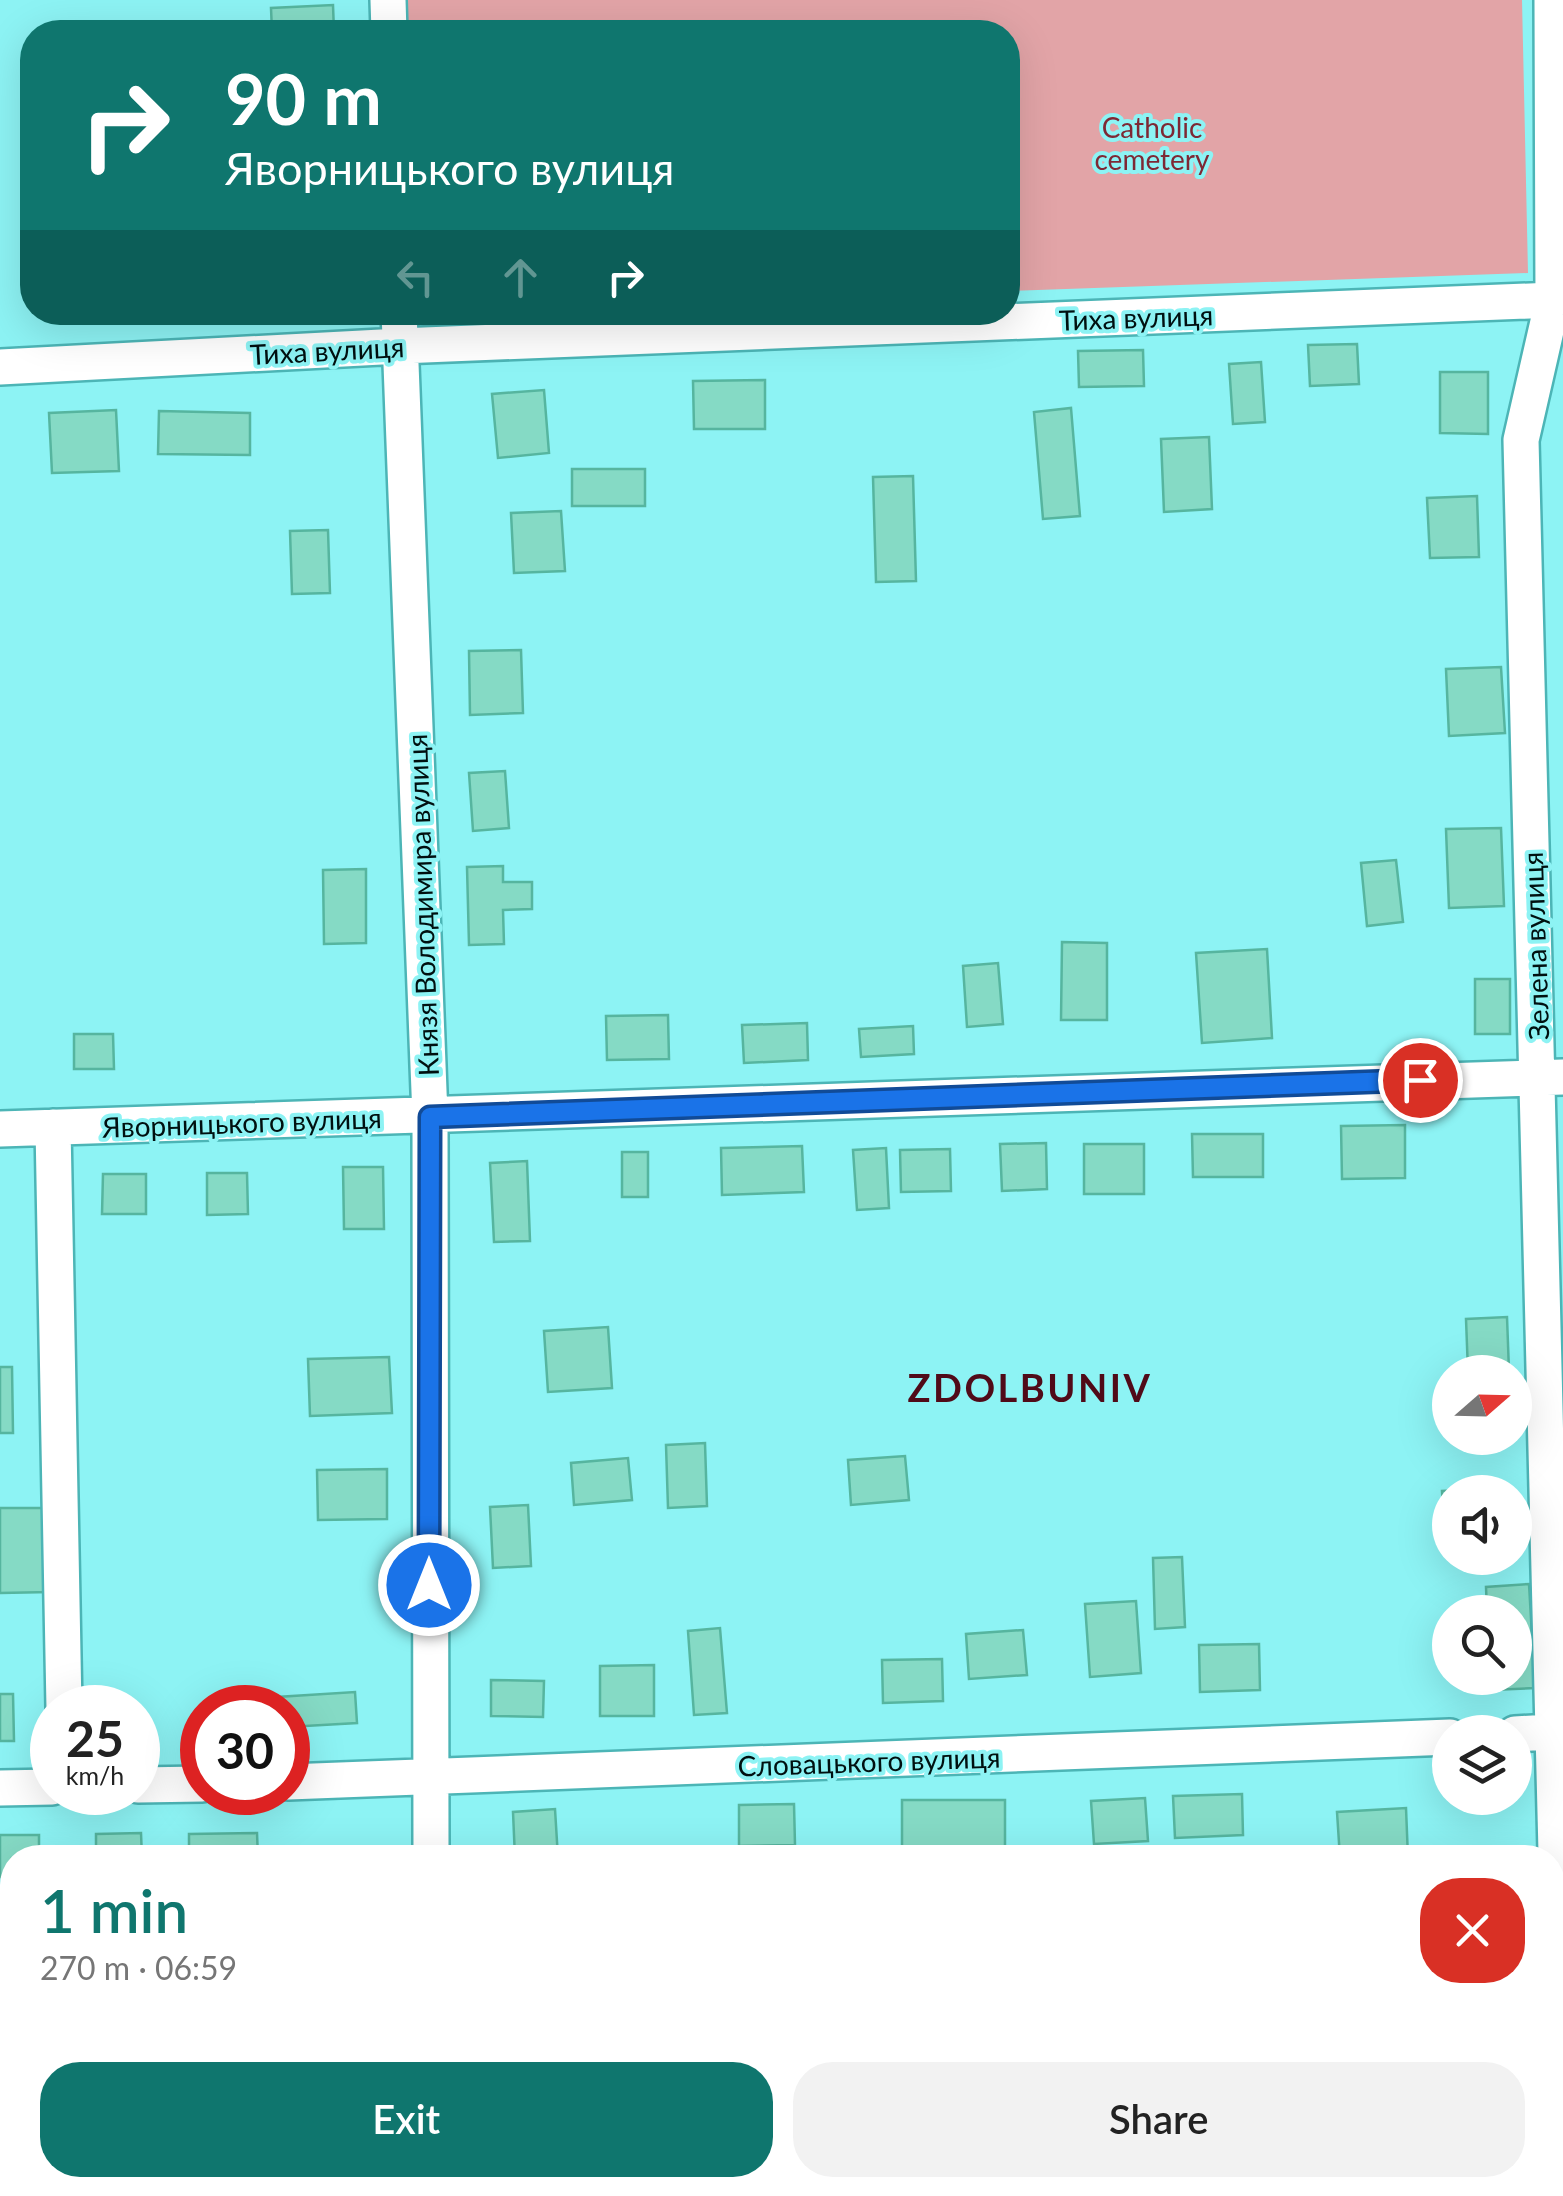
<!DOCTYPE html>
<html lang="en">
<head>
<meta charset="utf-8">
<style>
	body { margin:0; font-family:Lato,sans-serif; background:#f2f2f2; color:#222; height:100vh; display:flex; flex-direction:column; font-size:38px; white-space:nowrap }
	* { box-sizing:border-box; margin:0 }
	p { font-size:32px; color:#767676 }
	.icon { flex:none; width:55px; height:55px; fill:none; stroke:currentColor; stroke-width:2; stroke-linecap:round; stroke-linejoin:round }
	.map { position:relative; flex:1; overflow:hidden }
	.details { position:absolute; left:0px; top:1845px; width:1565px; height:352px; display:flex; flex-direction:column; background:#fff; border-radius:40px 40px 0 0; box-shadow:0 10px 40px #0002 }
	.details>* { flex:none }
	.banner { position:absolute; left:20px; top:20px; width:1000px; height:305px; border-radius:40px; box-shadow:0 10px 40px #0002; background:#0f766e; color:#fff; overflow:hidden }
	.needle { width:65px; rotate:70deg }
	.tools { position:absolute; left:1432px; top:1355px; display:grid; gap:20px }
	.tools a { display:grid; place-items:center; width:100px; height:100px; border-radius:50%; background:#fff; box-shadow:0 10px 40px #0002; font-size:50px }
	.speed { position:absolute; left:30px; top:1685px; display:flex; gap:20px; font-size:50px; font-weight:700; text-align:center }
	.speed>* { display:grid; place-content:center; width:130px; height:130px; border-radius:50%; background:#fff; box-shadow:0 10px 40px #0002; line-height:1 }
	.speed small { font-size:25px; font-weight:400 }
	.speed .limit { border:15px solid #d22; background:#fff; color:#111 }
	.pin { position:absolute; display:grid; place-items:center; width:85px; height:85px; color:#fff; margin:-42px; border:5px solid #fff; border-radius:50%; box-shadow:0 2px 10px #0007 }
	.me { position:absolute; width:110px; margin:-55px; rotate:0deg; stroke-linejoin:round; filter:drop-shadow(0 0 8px #0008) }
	.turn { display:flex; align-items:center; gap:35px; height:210px; padding:0 40px; font-size:45px }
	.turn .icon { width:130px; height:130px; stroke-width:2.5 }
	.turn b { display:block; font-size:70px; line-height:85px }
	.lanes { display:flex; align-items:center; height:95px; padding:0 40px; background:#0003; justify-content:center; gap:50px; direction:ltr }
	.lanes .off { opacity:.35 }
	.round { display:grid; place-items:center; flex:none; width:105px; height:105px; border-radius:40px; background:#f2f2f2 }
	.head { display:flex; align-items:center; justify-content:space-between; height:170px; padding:0 40px }
	h1 { font-size:60px; font-weight:600; line-height:75px; color:#0f766e }
	.primary-button { display:flex; gap:20px; margin-top:auto; padding:20px 40px }
	.primary-button a { flex:1; height:115px; border-radius:40px; background:#0f766e; color:#fff; font-size:40px; font-weight:600; line-height:115px; text-align:center }
	.primary-button a+a { background:#f2f2f2; color:#222 }
	.map>svg:first-child { display:block }
</style>
</head>
<body>
<div class="map">
<svg width="1563" height="2196" viewBox="0 0 1563 2196">
	<rect width="100%" height="100%" fill="#8df3f4"/>
	<path fill="#e2a4a7" d="M401 0H1522L1528 273 1008 291V32H403Z"/>
	<path fill="#85dac5" stroke="#56b59f" stroke-width="2.5" d="M333 5 334 32H272L271 8Z
		M1357 344 1359 384 1310 386 1308 345Z
		M1143 350 1144 386 1079 387 1078 351Z
		M1261 362 1265 422 1233 424 1229 364Z
		M1440 372H1488V434L1440 433Z
		M765 380V429H694L693 381Z
		M544 390 549 453 498 458 492 394Z
		M1071 408 1080 516 1043 519 1034 412Z
		M116 410 119 471 52 473 49 413Z
		M159 411 250 413V455L158 454Z
		M1209 437 1212 509 1164 512 1161 439Z
		M572 469H645V506H572Z
		M913 476 916 581 876 582 873 477Z
		M1477 496 1479 557 1430 558 1427 498Z
		M561 511 565 571 514 573 511 513Z
		M328 530 330 593 292 594 290 531Z
		M521 650 523 713 470 715 469 651Z
		M1501 667 1505 733 1449 736 1446 669Z
		M505 771 509 828 473 831 469 773Z
		M1501 828 1504 906 1449 908 1446 829Z
		M1396 860 1403 922 1367 926 1361 863Z
		M503 866V882H532V909L503 910 504 944 469 945 467 867Z
		M366 869V943L324 944 323 870Z
		M1062 942 1107 943V1020H1061Z
		M1267 949 1272 1038 1202 1043 1196 953Z
		M998 963 1003 1024 967 1027 963 966Z
		M1475 979H1510V1034H1475Z
		M668 1015 669 1059 607 1060 606 1016Z
		M807 1023 808 1060 744 1063 742 1025Z
		M913 1026 914 1054 861 1057 859 1029Z
		M74 1034H113L114 1069H74Z
		M1405 1125V1178L1342 1179 1341 1126Z
		M1192 1134H1263V1177H1193Z
		M1046 1143 1047 1189 1002 1191 1000 1144Z
		M1084 1144H1144V1194H1084Z
		M802 1146 804 1192 722 1195 721 1148Z
		M886 1148 889 1208 857 1210 853 1150Z
		M950 1149 951 1191 901 1192 900 1150Z
		M622 1152H648V1197H622Z
		M527 1161 530 1241 494 1242 490 1163Z
		M343 1167H383L384 1229H344Z
		M207 1173H247L248 1214 207 1215Z
		M103 1174H146V1214H102Z
		M1507 1317 1509 1371 1468 1372 1466 1319Z
		M608 1327 612 1388 548 1392 544 1331Z
		M389 1357 392 1413 310 1416 308 1359Z
		M0 1367H12L13 1433H0Z
		M705 1443 707 1506 668 1508 666 1445Z
		M905 1456 909 1500 851 1505 848 1460Z
		M628 1458 632 1500 574 1505 571 1463Z
		M387 1469V1519L318 1520 317 1470Z
		M1510 1488V1492H1450V1527L1444 1528 1442 1491Z
		M528 1505 531 1566 493 1568 490 1507Z
		M0 1508H49L50 1592 0 1593Z
		M1182 1557 1185 1627 1155 1629 1153 1558Z
		M1529 1584 1535 1688 1492 1690 1491 1678H1515V1612H1487L1486 1587Z
		M1136 1601 1141 1673 1090 1677 1085 1604Z
		M720 1628 727 1713 694 1715 688 1631Z
		M1023 1630 1027 1675 969 1679 966 1634Z
		M1259 1644 1260 1690 1200 1692 1199 1645Z
		M942 1659 943 1701 883 1703 882 1660Z
		M654 1665V1716H600V1666Z
		M491 1680 544 1681 543 1717 491 1716Z
		M355 1692 357 1723 288 1727V1708H277V1697Z
		M0 1694H13L14 1741H0Z
		M1242 1794 1243 1835 1175 1838 1173 1796Z
		M1145 1798 1148 1841 1094 1844 1091 1801Z
		M902 1800H1005V1856L902 1857Z
		M794 1804 795 1845 739 1846V1805Z
		M1406 1808 1408 1858H1340L1337 1812Z
		M555 1809 558 1858H515L513 1812Z
		M141 1833 142 1858H96V1834Z
		M257 1833 258 1858H189V1834Z
		M0 1835H39V1858H12V1877H0Z
		M407 1848V1858H346V1849Z
		M519 2185H565V2195H519Z
		M1386 2185H1430V2190L1387 2193Z"/>
	<g fill="none" stroke-linecap="round" stroke-linejoin="round">
		<g stroke="#4cb5b6" stroke-width="40">
			<path id="street" d="M388 0 389 32
				M1552 0 1553 300 1521 440 1563 2135
				M399 312 430 1117 431 1858
				M0 367 400 346 1553 300
				M53 1127 64 1708
				M0 1129 1563 1077
				M1515 1734 1550 1732
				M288 1782 1450 1737
				M138 1785 202 1784
				M0 1788 52 1787
				M443 2185V2196"/>
		</g>
		<use href="#street" stroke="#fff" stroke-width="35"/>
	</g>
	<g fill="none" stroke-linecap="round" stroke-linejoin="round">
		<g stroke="#114b97" stroke-width="25">
			<path id="route" d="M429 1585 430 1117 1420 1080"/>
		</g>
		<use href="#route" stroke="#1a73e8" stroke-width="18"/>
	</g>
	<g text-anchor="middle" dominant-baseline="central" stroke-width="8" stroke-linejoin="round" paint-order="stroke">
		<g font-size="28" fill="#7e2834" stroke="#8df3f4">
			<text x="1152" y="127">Catholic<tspan x="1152" dy="32">cemetery</tspan></text>
		</g>
		<g font-size="28" fill="#001010" stroke="#8df3f4">
			<text transform="translate(1136 317) rotate(-2)">Тиха вулиця</text>
			<text transform="translate(327 350) rotate(-3)">Тиха вулиця</text>
			<text transform="translate(422 905) rotate(-92)">Князя Володимира вулиця</text>
			<text transform="translate(1535 946) rotate(-92)">Зелена вулиця</text>
			<text transform="translate(242 1122) rotate(-2)">Яворницького вулиця</text>
			<text transform="translate(869 1761) rotate(-2)">Словацького вулиця</text>
		</g>
		<g font-size="38" font-weight="bold" letter-spacing="2.5" fill="#500a18" stroke="#8df3f4">
			<text x="1030" y="1387">ZDOLBUNIV</text>
		</g>
	</g>
</svg>
<div class="tools">
<a><svg class="needle" viewBox="-14 -14 28 28"><path d="M0-13l5 13h-10z" fill="#e53935"/><path d="M0 13l5-13h-10z" fill="#767676"/></svg></a>
<a><svg class="icon" aria-label="sound" viewBox="0 0 24 24"><path d="M4 9h4l5-4v14l-5-4H4zM17 9q2 3 0 6"/></svg></a>
<a><svg class="icon" aria-label="search" viewBox="0 0 24 24"><circle cx="10" cy="10" r="6"/><path d="M15 15l6 6"/></svg></a>
<a><svg class="icon" aria-label="layers" viewBox="0 0 24 24"><path d="M12 4l9 5-9 5-9-5zM3 14l9 5 9-5"/></svg></a>
</div>
<div class="speed"><div>25<small>km/h</small></div><div class="limit">30</div></div>
<div class="pin" style="left:1420px;top:1080px;background:#d93025"><svg class="icon" aria-label="arrive" viewBox="0 0 24 24"><path d="M6 21V4h12l-3 4 3 4H6"/></svg></div>
<svg class="me" style="left:429px;top:1585px" viewBox="-20 -20 40 40"><circle r="17" fill="#1a73e8" stroke="#fff" stroke-width="3"/><path d="M0-11L8 9 0 5-8 9z" fill="#fff"/></svg>
<div class="banner">
<div class="turn"><svg class="icon" aria-label="right" viewBox="0 0 24 24"><path d="M7 20v-9h11M14 6l5 5-5 5"/></svg><div><b>90 m</b>Яворницького вулиця</div></div>
<div class="lanes"><svg class="icon off" aria-label="left" viewBox="0 0 24 24"><path d="M17 20v-9H6M10 6l-5 5 5 5"/></svg><svg class="icon off" aria-label="ahead" viewBox="0 0 24 24"><path d="M12 20V5M6 11l6-6 6 6"/></svg><svg class="icon" aria-label="right" viewBox="0 0 24 24"><path d="M7 20v-9h11M14 6l5 5-5 5"/></svg></div>
</div>
<section class="details">
<div class="head"><div><h1>1 min</h1><p>270 m · 06:59</p></div><a class="round" style="background:#d93025;color:#fff"><svg class="icon" aria-label="close" viewBox="0 0 24 24"><path d="M6 6l12 12M18 6L6 18"/></svg></a></div>
<div class="primary-button"><a>Exit</a><a>Share</a></div>
</section>
</div>
</body>
</html>
